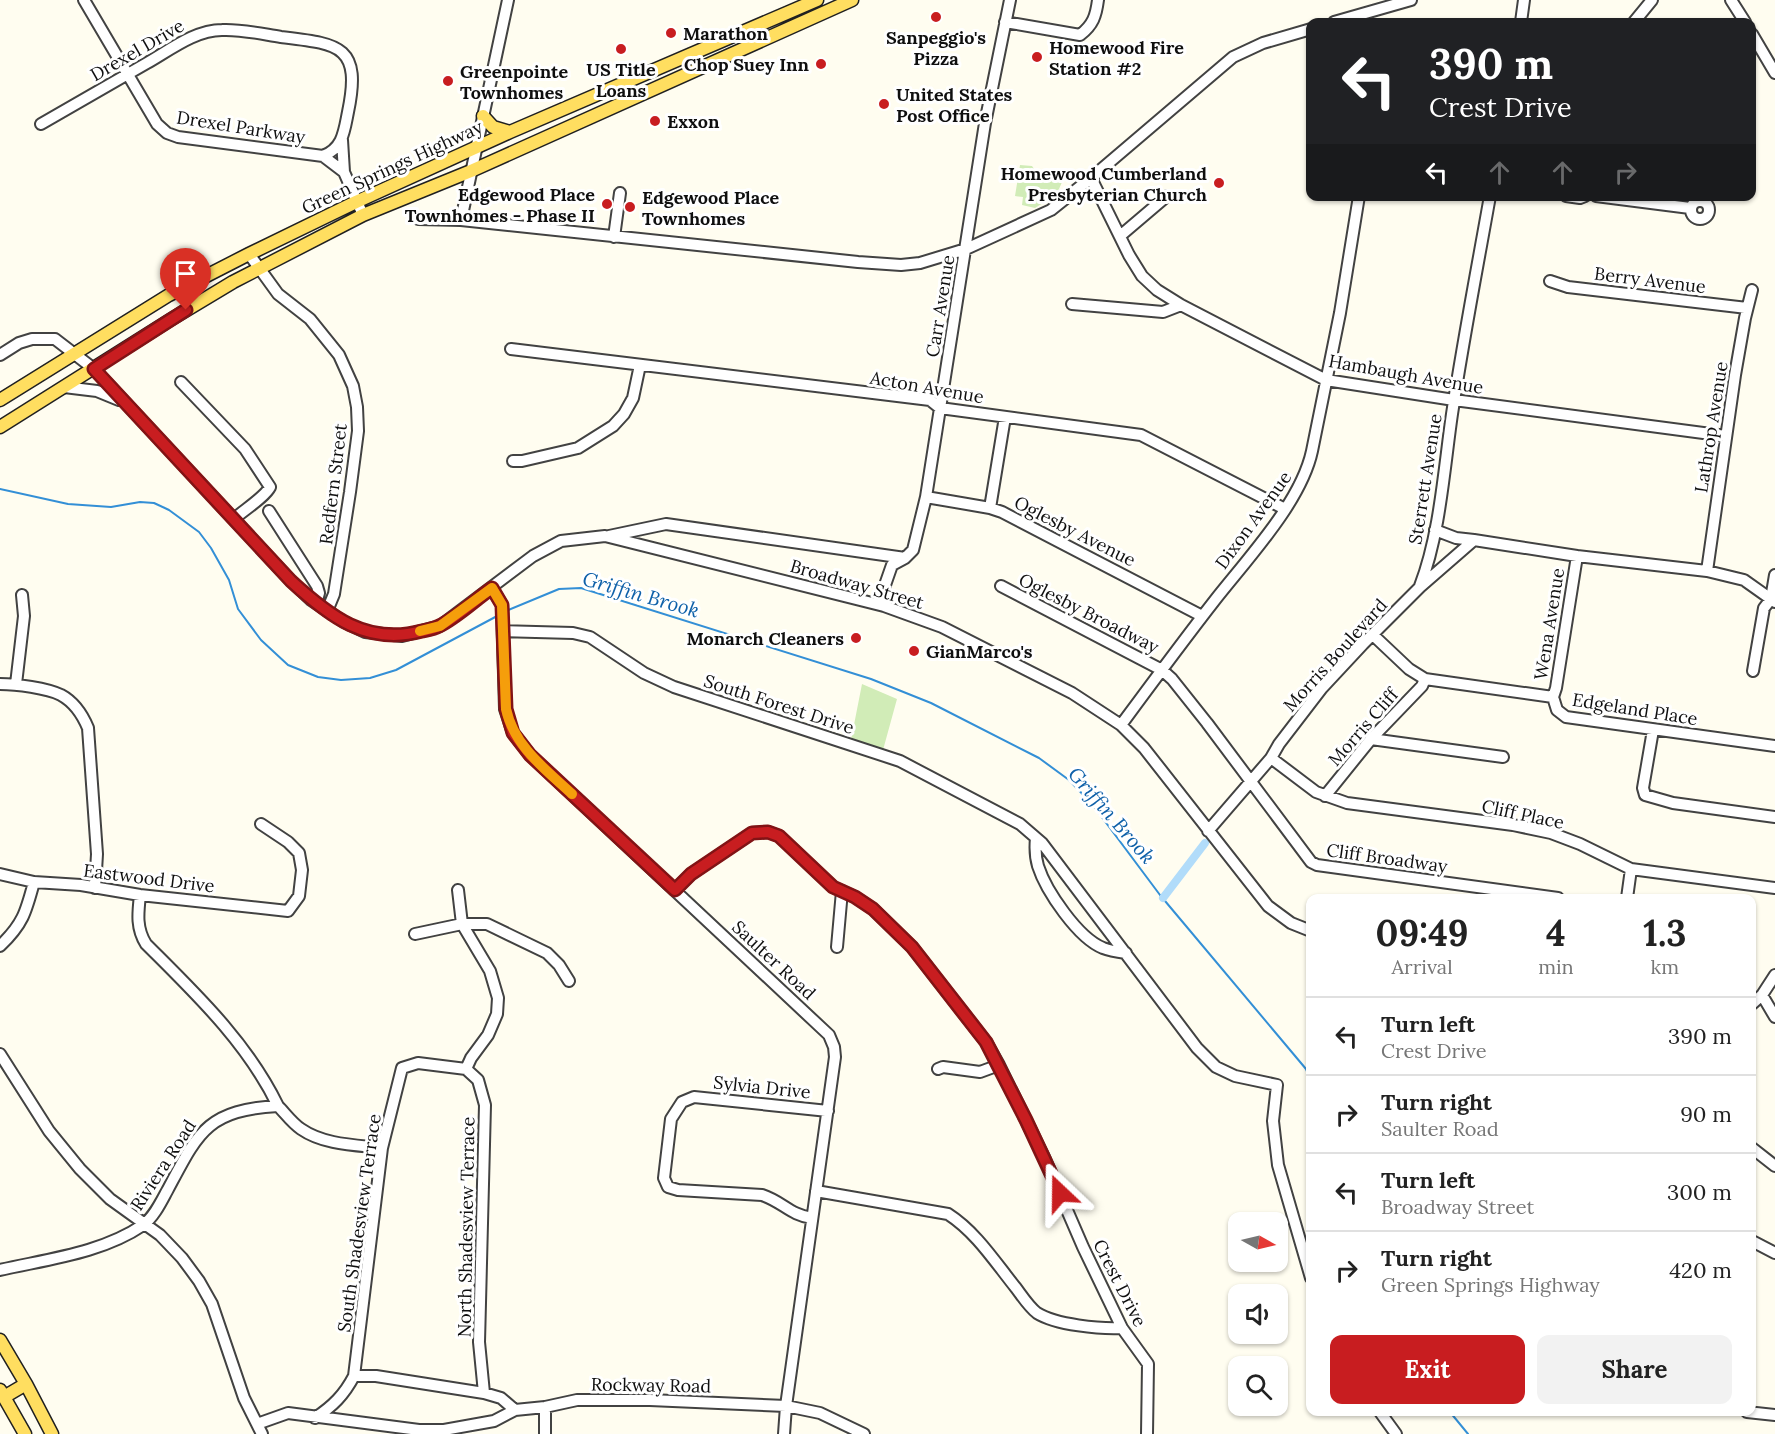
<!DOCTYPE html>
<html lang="en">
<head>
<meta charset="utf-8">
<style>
	body { margin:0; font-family:Lora,serif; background:#f2f2f2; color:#222; height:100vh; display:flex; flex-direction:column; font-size:22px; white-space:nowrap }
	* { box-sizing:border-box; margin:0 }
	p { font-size:20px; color:#767676 }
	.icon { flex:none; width:33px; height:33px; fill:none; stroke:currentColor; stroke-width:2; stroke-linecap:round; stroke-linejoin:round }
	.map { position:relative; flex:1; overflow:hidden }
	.side { position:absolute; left:1306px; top:894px; width:450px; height:522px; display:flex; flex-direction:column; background:#fff; border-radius:12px; box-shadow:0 2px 4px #0004 }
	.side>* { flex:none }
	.banner { position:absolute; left:1306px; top:18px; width:450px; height:183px; border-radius:12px; box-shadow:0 2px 4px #0004; background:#202124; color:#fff; overflow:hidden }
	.needle { width:39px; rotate:98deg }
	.buttons { position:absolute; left:1228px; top:1212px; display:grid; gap:12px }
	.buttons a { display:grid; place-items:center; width:60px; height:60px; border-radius:12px; background:#fff; box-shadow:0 2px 4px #0004; font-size:30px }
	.pin { position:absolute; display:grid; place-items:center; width:51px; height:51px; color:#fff; margin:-62px -26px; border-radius:50% 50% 50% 0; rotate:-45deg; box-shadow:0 0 6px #0007 }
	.pin .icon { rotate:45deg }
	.me { position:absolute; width:66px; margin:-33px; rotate:337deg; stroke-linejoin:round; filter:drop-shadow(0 0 4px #0008) }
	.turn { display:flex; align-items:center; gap:21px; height:126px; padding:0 24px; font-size:27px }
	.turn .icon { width:78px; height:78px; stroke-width:2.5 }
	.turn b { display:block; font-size:42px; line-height:51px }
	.lanes { display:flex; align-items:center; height:57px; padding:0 24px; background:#0003; justify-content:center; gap:30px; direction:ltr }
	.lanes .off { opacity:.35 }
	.eta { display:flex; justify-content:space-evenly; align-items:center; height:102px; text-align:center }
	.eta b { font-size:36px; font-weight:700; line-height:42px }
	.cta { display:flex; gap:12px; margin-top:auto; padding:12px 24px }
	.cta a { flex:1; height:69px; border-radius:12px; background:#c81d20; color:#fff; font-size:24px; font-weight:700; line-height:69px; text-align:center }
	.cta a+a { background:#f2f2f2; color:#222 }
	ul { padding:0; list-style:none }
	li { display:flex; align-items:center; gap:18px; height:78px; padding:0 24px; border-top:2px solid #e0e0e0 }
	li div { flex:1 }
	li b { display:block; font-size:22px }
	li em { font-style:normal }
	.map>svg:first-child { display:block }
</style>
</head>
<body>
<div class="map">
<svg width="1775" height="1434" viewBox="0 0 1775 1434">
	<rect width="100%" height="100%" fill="#fffdf0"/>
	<path fill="#d1ecb7" d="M1020 165 1032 166 1044 183 1052 179 1054 173 1062 172V182L1059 189 1062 191 1035 208 1022 205 1023 197 1015 196Z
		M862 684 897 699 883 750 851 740Z"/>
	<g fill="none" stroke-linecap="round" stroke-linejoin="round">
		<path stroke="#338fd6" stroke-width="2" d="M0 489 68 504 111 507 140 502 154 503 169 510 199 532 211 548 229 580 238 609 261 640 288 665 318 677 341 680 370 678 396 670 499 615
			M506 611 559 589 581 588 871 679 931 703 1039 758 1069 780 1092 804 1160 895 1306 1069 1311 1081
			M1450 1412 1468 1434"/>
		<path stroke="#b1dcfa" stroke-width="8" d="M1163 898 1205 843"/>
		<g stroke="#424242" stroke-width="14">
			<path id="minor" d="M1731 0 1745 22
				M1005 22 1080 35C1093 25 1096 16 1098 0
				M1334 22 1411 0
				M1521 22 1524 0
				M1634 22 1652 0
				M1752 34 1775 73
				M41 124C76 104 112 83 147 63 170 50 195 30 222 30 241 29 262 34 281 37 339 44 362 45 348 112 344 132 343 148 323 156L178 137 167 133 157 124 84 0
				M342 140 344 172
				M323 156 344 172 363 215
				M1091 178 1129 255 1142 276 1157 290 1181 305 1326 380 1454 400 1726 436
				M1566 196 1580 198 1585 196
				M1596 196 1690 208
				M1691 210a9 9 0 1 1 18 0a9 9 0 1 1-18 0Z
				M418 219 461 220 858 262 901 265 920 263 966 249 1051 210 1091 178 1233 57 1263 43 1311 29
				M461 220 508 0
				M1120 236 1167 196
				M614 237 620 193
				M249 254 278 294 310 319 339 355 353 386 357 407 358 431 350 492 334 594 327 611
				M1550 281 1568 287 1747 308
				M1072 304 1163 312 1181 305
				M511 349 930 400 940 408 1141 435 1285 509
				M0 355 19 343 32 339H55L94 369 291 581 311 600 344 622 365 632 402 636 440 626 533 556 561 541 605 536 884 606 942 627 1072 693 1121 725 1144 748 1268 906 1291 923 1311 931
				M181 382 245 449 270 487C265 497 244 510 234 519
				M64 387 97 391 119 400
				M513 461H522L578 448 613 426 624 414 633 398 640 365
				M926 497 990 508 1002 512 1202 616
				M990 508 1005 417
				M269 511 317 586 319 593 316 603
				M1435 530 1456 538 1474 540
				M609 536 666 524 905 558
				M1707 571 1735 375 1745 318 1752 290
				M1001 586 1162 670 1172 679 1207 723 1311 862 1317 865 1558 898
				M1420 586C1440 534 1444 469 1452 414 1463 341 1477 269 1490 196
				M492 588 502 605 505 709 513 733 530 755 829 1035 834 1047 835 1057 786 1406 784 1434
				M884 606 885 585 892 565 905 558 913 550 926 497 985 123 1010 0
				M503 631 573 633 590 637 644 673 674 687 900 761 1020 824 1042 843 1197 1048 1216 1067 1235 1076 1277 1085 1273 1121 1278 1165 1311 1278
				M1373 635 1409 669 1425 679 1553 697
				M1753 671 1764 608 1771 599 1775 575
				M0 684C16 684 47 688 61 695 74 702 83 716 88 728L97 854 95 888
				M16 684 24 616 22 595
				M1553 697 1557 710 1566 717 1775 746
				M1553 697 1556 688 1577 556
				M1121 725C1152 683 1183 641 1215 600 1248 558 1301 502 1312 451L1340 313 1359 196
				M1653 730 1643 788 1645 795 1673 803 1775 817
				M1371 739 1503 757
				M1271 758 1316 792 1347 803 1513 825 1551 833 1580 844 1631 869 1775 888
				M1325 796 1371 739 1422 686 1425 679
				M1208 831 1271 758 1279 744 1322 688 1363 644 1420 587 1474 540 1577 556 1707 571 1744 580 1775 602
				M1036 838C1035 848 1035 856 1038 866 1046 891 1078 938 1103 948 1110 951 1118 952 1126 953
				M0 874 34 882 81 885 140 895 288 911 299 896 302 870 299 853 288 842 261 824
				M458 890 462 924 490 971 498 998 497 1014 488 1035 471 1058 466 1069
				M675 890 691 874 752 833 768 832 779 836 833 887 855 897 873 909 912 947 986 1042 999 1065 1044 1157 1083 1247 1122 1328 1148 1364 1147 1434
				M140 895C138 913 136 928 146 944 195 993 247 1042 278 1106
				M1627 898 1631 869
				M415 934 462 924H487L547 953 559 965 569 981
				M0 946C23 924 26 912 34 882
				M837 947 842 891
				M1762 995 1775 1017
				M1752 1004 1762 995 1775 975
				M0 1054 49 1131 80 1169 110 1199 160 1235 182 1258 199 1281 212 1304 244 1398 262 1434
				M466 1069 478 1080 485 1105 479 1342 484 1393
				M938 1069 943 1067 980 1072 999 1065
				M1752 1148 1775 1166
				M816 1191 948 1214C976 1232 995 1262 1016 1288 1022 1296 1029 1307 1037 1313 1056 1325 1100 1329 1122 1328
				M812 1218C790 1215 783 1202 762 1195L678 1190 668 1187 664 1178 671 1119 682 1102 694 1097 828 1111
				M1752 1241 1775 1253
				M0 1270C48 1259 102 1253 143 1225 154 1217 161 1202 167 1191 198 1133 206 1110 278 1106 285 1113 292 1123 301 1129 324 1145 356 1145 382 1148
				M354 1376H376L484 1393 501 1398 515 1410 545 1407 577 1400H650L786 1406 820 1413 864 1434
				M545 1407V1434
				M1380 1412 1396 1434
				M1747 1412 1775 1415
				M315 1418C333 1406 344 1395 354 1376L382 1148 402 1068 418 1063 466 1069
				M257 1424 288 1413 419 1430H444L494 1421 515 1410"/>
		</g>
		<g stroke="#202020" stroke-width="15">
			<path id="major" d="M483 116 493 127 510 132
				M0 400 169 295 249 254 356 202 510 132 817 0
				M0 427 170 320 233 282 363 215 471 171 852 0
				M0 1340 26 1384 52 1434
				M0 1390 25 1434
				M4 1397 26 1384"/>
		</g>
		<use href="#minor" stroke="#fff" stroke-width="10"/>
		<use href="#major" stroke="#ffde60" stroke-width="12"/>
	</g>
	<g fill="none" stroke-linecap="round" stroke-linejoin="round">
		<g stroke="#821315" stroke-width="15">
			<path id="route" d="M186 310 94 369 291 581C329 616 367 646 422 631 427 630 434 629 439 626 456 618 476 599 492 588L502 605 506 709 513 733 530 755 675 890 691 874 752 833 768 832 779 836 833 887 855 897 873 909 912 947 986 1042 1026 1120 1060 1193"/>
		</g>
		<use href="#route" stroke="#c81d20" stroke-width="10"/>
		<path stroke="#f59e0b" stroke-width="10" d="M420 631 440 626 492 588 502 605 506 709C514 746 545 769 572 794"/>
	</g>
	<g fill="#c81d20" stroke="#fff" stroke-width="2">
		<circle cx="936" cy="17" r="6"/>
		<circle cx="671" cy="33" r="6"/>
		<circle cx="621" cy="49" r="6"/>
		<circle cx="1037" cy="57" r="6"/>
		<circle cx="821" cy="64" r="6"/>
		<circle cx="448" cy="81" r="6"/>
		<circle cx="884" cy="104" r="6"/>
		<circle cx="655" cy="121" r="6"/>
		<circle cx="1219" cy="183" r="6"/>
		<circle cx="607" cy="204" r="6"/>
		<circle cx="630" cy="207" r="6"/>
		<circle cx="856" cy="638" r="6"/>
		<circle cx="914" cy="651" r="6"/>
	</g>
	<g text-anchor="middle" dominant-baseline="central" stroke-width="6" stroke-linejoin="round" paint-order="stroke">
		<g font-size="18" font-weight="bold" fill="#0f0f0f" stroke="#fff" text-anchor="start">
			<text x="683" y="33">Marathon</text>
			<text x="936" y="37" text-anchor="middle">Sanpeggio's<tspan x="936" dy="21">Pizza</tspan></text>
			<text x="1049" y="47">Homewood Fire<tspan x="1049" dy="21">Station #2</tspan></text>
			<text x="809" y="64" text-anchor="end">Chop Suey Inn</text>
			<text x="621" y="69" text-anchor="middle">US Title<tspan x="621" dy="21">Loans</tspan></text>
			<text x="460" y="71">Greenpointe<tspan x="460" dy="21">Townhomes</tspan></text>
			<text x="896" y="94">United States<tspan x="896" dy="21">Post Office</tspan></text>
			<text x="667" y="121">Exxon</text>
			<text x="1207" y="173" text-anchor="end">Homewood Cumberland<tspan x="1207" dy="21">Presbyterian Church</tspan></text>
			<text x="595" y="194" text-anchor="end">Edgewood Place<tspan x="595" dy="21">Townhomes - Phase II</tspan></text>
			<text x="642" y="197">Edgewood Place<tspan x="642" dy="21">Townhomes</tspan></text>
			<text x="844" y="638" text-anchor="end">Monarch Cleaners</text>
			<text x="926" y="651">GianMarco's</text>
		</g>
		<g font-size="18" fill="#0f0f0f" stroke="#fff">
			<text transform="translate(137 50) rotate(-30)">Drexel Drive</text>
			<text transform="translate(241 127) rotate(9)">Drexel Parkway</text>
			<text transform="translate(392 167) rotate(-25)">Green Springs Highway</text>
			<text transform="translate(1650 280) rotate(7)">Berry Avenue</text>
			<text transform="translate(940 306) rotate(-81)">Carr Avenue</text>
			<text transform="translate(1406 374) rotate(10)">Hambaugh Avenue</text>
			<text transform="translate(927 387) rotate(10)">Acton Avenue</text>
			<text transform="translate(1711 427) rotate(-81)">Lathrop Avenue</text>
			<text transform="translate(1425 479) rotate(-81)">Sterrett Avenue</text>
			<text transform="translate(333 484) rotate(-83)">Redfern Street</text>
			<text transform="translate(1253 520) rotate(-54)">Dixon Avenue</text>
			<text transform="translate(1075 531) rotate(27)">Oglesby Avenue</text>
			<text transform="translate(857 584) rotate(16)">Broadway Street</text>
			<text transform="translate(1089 613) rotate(27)">Oglesby Broadway</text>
			<text transform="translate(1549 624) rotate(-81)">Wena Avenue</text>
			<text transform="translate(1335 655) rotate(-48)">Morris Boulevard</text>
			<text transform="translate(779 704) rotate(18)">South Forest Drive</text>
			<text transform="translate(1635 709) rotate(9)">Edgeland Place</text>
			<text transform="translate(1363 727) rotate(-49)">Morris Cliff</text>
			<text transform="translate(1523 814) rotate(12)">Cliff Place</text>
			<text transform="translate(1387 858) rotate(8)">Cliff Broadway</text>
			<text transform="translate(149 878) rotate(7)">Eastwood Drive</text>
			<text transform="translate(774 960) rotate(43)">Saulter Road</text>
			<text transform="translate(762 1087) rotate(6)">Sylvia Drive</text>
			<text transform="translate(163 1165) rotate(-57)">Riviera Road</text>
			<text transform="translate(359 1223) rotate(-82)">South Shadesview Terrace</text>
			<text transform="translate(466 1227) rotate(-89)">North Shadesview Terrace</text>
			<text transform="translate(1120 1283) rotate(63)">Crest Drive</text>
			<text transform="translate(651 1385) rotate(1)">Rockway Road</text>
		</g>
		<g font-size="20" font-style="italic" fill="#0f61a9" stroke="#fff">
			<text transform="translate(641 594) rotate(16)">Griffin Brook</text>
			<text transform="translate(1112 815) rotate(49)">Griffin Brook</text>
		</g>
	</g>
</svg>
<div class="buttons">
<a><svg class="needle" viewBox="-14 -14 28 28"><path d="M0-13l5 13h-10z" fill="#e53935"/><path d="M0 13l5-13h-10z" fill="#767676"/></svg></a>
<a><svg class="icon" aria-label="sound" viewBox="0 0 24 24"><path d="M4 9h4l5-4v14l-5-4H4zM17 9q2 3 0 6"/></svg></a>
<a><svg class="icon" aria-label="search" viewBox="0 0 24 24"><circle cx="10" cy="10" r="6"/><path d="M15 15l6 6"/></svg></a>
</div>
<div class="pin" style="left:186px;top:310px;background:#d93025"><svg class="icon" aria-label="arrive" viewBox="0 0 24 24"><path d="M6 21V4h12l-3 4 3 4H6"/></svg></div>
<svg class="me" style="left:1060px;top:1193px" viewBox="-20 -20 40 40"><path d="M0-17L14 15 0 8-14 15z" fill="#c81d20" stroke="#fff" stroke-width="4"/></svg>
<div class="banner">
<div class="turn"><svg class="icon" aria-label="left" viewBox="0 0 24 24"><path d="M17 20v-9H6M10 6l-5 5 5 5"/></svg><div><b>390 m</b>Crest Drive</div></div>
<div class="lanes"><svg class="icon" aria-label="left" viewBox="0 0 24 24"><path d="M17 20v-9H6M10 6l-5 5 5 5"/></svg><svg class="icon off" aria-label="ahead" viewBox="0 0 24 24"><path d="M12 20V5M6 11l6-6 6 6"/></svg><svg class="icon off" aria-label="ahead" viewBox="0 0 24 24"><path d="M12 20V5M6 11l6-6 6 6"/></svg><svg class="icon off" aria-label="right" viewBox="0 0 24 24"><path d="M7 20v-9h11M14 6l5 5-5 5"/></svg></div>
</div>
<section class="side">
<div class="eta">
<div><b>09:49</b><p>Arrival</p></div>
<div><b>4</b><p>min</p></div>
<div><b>1.3</b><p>km</p></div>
</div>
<ul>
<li><svg class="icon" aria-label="left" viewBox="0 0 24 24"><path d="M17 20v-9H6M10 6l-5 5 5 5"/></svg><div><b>Turn left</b><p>Crest Drive</p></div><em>390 m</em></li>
<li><svg class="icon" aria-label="right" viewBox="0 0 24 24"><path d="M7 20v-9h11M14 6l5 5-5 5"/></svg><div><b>Turn right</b><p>Saulter Road</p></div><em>90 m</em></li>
<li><svg class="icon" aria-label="left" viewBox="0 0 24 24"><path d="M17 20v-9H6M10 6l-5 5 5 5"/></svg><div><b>Turn left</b><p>Broadway Street</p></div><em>300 m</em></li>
<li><svg class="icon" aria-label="right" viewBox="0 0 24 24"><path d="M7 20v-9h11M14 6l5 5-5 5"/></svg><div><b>Turn right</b><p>Green Springs Highway</p></div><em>420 m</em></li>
</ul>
<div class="cta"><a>Exit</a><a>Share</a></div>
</section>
</div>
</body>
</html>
